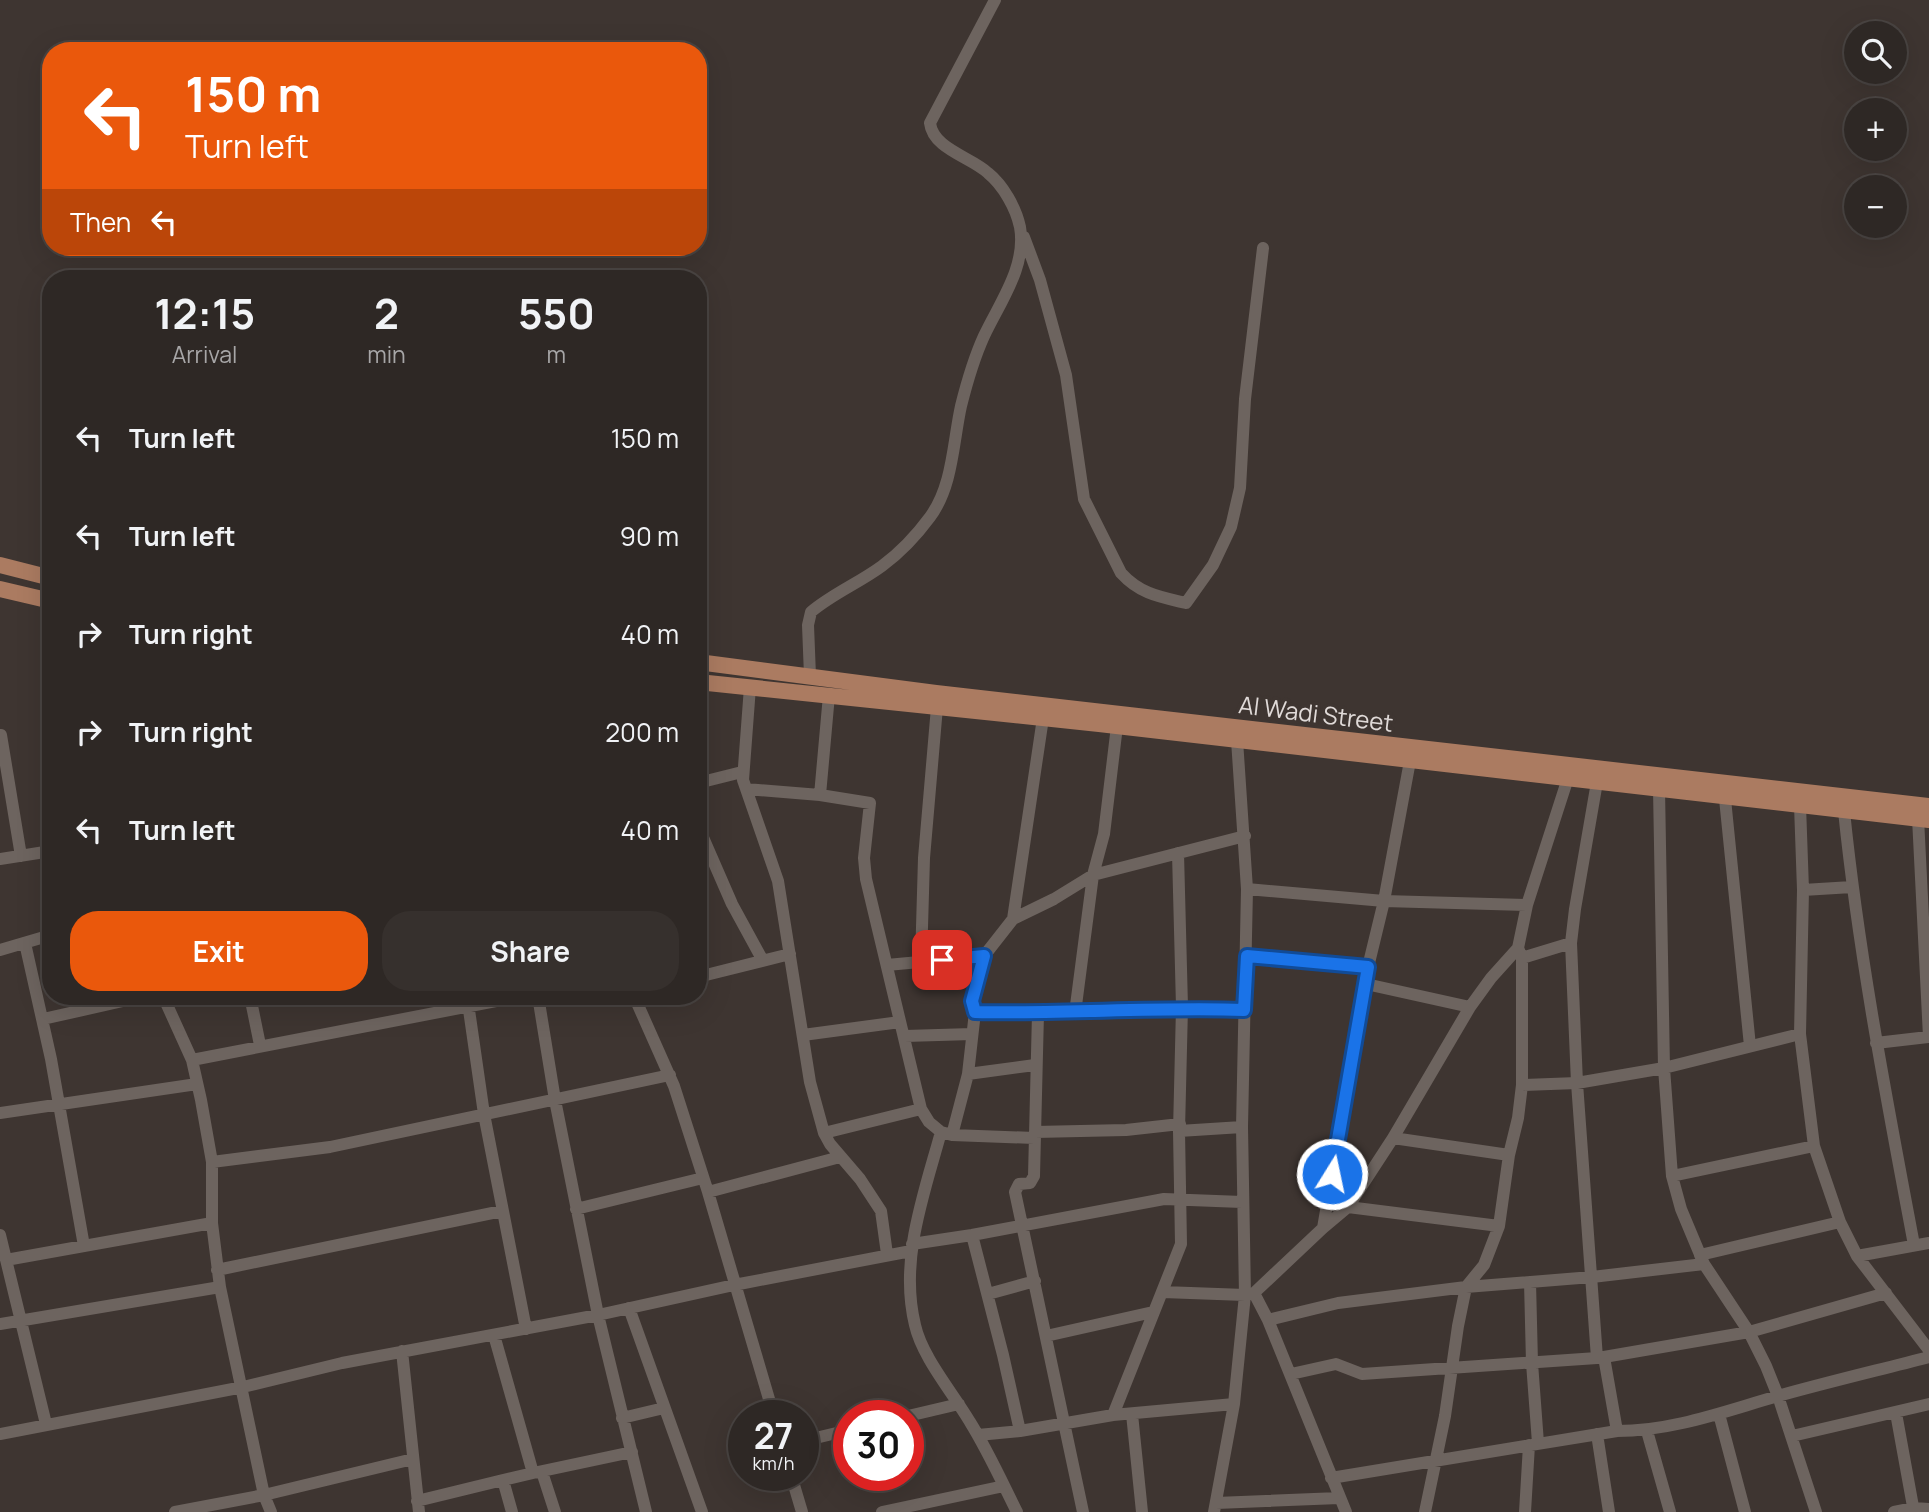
<!DOCTYPE html>
<html lang="en">
<head>
<meta charset="utf-8">
<style>
	body { margin:0; font-family:Manrope,sans-serif; background:#36302d; color:#f1f3f6; height:100vh; display:flex; flex-direction:column; font-size:26px; white-space:nowrap }
	* { box-sizing:border-box; margin:0 }
	p { font-size:23px; color:#a7a6a7 }
	.icon { flex:none; width:38px; height:38px; fill:none; stroke:currentColor; stroke-width:2; stroke-linecap:round; stroke-linejoin:round }
	.map { position:relative; flex:1; overflow:hidden }
	.details { position:absolute; left:42px; top:270px; width:665px; height:735px; display:flex; flex-direction:column; background:#2e2825; border-radius:28px; box-shadow:0 7px 28px #0002,0 0 0 2px #494442 }
	.details>* { flex:none }
	.hud { position:absolute; left:42px; top:42px; width:665px; height:214px; border-radius:28px; box-shadow:0 7px 28px #0002,0 0 0 2px #494442; background:#ea580c; color:#fff; overflow:hidden }
	.fabs { position:absolute; left:1844px; top:21px; display:grid; gap:14px }
	.fabs a { display:grid; place-items:center; width:63px; height:63px; border-radius:50%; background:#2e2825; box-shadow:0 7px 28px #0002,0 0 0 2px #494442; font-size:35px }
	.speed { position:absolute; left:728px; top:1400px; display:flex; gap:14px; font-size:35px; font-weight:700; text-align:center }
	.speed>* { display:grid; place-content:center; width:91px; height:91px; border-radius:50%; background:#2e2825; box-shadow:0 7px 28px #0002,0 0 0 2px #494442; line-height:1 }
	.speed small { font-size:18px; font-weight:400 }
	.speed .limit { border:10px solid #d22; background:#fff; color:#111 }
	.pin { position:absolute; display:grid; place-items:center; width:60px; height:60px; color:#fff; margin:-30px; border-radius:14px; box-shadow:0 4px 10px #0006 }
	.me { position:absolute; width:77px; margin:-38px; rotate:10deg; stroke-linejoin:round; filter:drop-shadow(0 0 5px #0008) }
	.turn { display:flex; align-items:center; gap:24px; height:147px; padding:0 28px; font-size:32px }
	.turn .icon { width:91px; height:91px; stroke-width:2.5 }
	.turn b { display:block; font-size:49px; line-height:60px }
	.then { display:flex; align-items:center; height:66px; padding:0 28px; background:#0003; gap:14px; font-size:26px }
	.eta { display:flex; justify-content:space-evenly; align-items:center; height:119px; text-align:center }
	.eta b { font-size:42px; font-weight:700; line-height:49px }
	.cta { display:flex; gap:14px; margin-top:auto; padding:14px 28px }
	.cta a { flex:1; height:80px; border-radius:28px; background:#ea580c; color:#fff; font-size:28px; font-weight:700; line-height:80px; text-align:center }
	.cta a+a { background:#36302d; color:#f1f3f6 }
	ul { padding:0; list-style:none }
	li { display:flex; align-items:center; gap:21px; height:98px; padding:0 28px }
	li div { flex:1 }
	li b { display:block; font-size:26px }
	li em { font-style:normal }
	.map>svg:first-child { display:block }
</style>
</head>
<body>
<div class="map">
<svg width="1929" height="1512" viewBox="0 0 1929 1512">
	<rect width="100%" height="100%" fill="#3e3531"/>
	<g fill="none" stroke-linecap="round" stroke-linejoin="round">
		<path stroke="#6d645f" stroke-width="12" d="M1024 237 1040 280 1066 375 1084 499 1121 573C1140 594 1160 597 1186 603L1213 565 1231 527 1240 488 1245 399 1263 248
			M810 676 808 625 811 612C832 594 859 583 882 566 901 552 916 536 930 517 953 486 953 442 961 406 967 382 974 358 984 336 1000 302 1027 266 1020 227 1016 208 1003 185 988 173 971 157 933 149 930 123L995 0
			M750 687 743 780 778 881 810 1082 824 1133 830 1144 860 1179 881 1211 887 1254
			M1 735 21 856
			M1237 740 1247 889 1242 1127 1245 1295 1254 1293 1268 1320 1346 1512
			M1597 782 1575 909 1571 943 1577 1083 1597 1358 1604 1357 1617 1431
			M698 783 742 772
			M746 789 820 795 870 803 864 858 866 879 921 1109 929 1122 941 1132
			M1659 789 1664 1068 1672 1176 1681 1209 1704 1264 1749 1332 1766 1366 1778 1396 1816 1512
			M1724 789 1750 1046
			M820 795 829 695
			M1800 805 1803 890 1800 1034 1814 1146 1840 1222 1857 1256 1929 1350
			M1844 811C1859 957 1887 1101 1914 1245
			M1918 818 1929 1037
			M698 826 732 904 762 959
			M0 859 51 851
			M1247 889 1384 901 1527 905
			M1803 890 1852 887
			M1013 919 1054 899 1093 875 1245 836
			M25 943 51 1059 84 1246
			M0 950 51 935
			M1246 956 1368 967
			M1522 958 1571 943
			M921 962 924 858 937 707
			M887 965 984 956
			M698 977 790 954
			M1366 984 1470 1007
			M163 996 192 1060 201 1100 212 1162V1223L220 1287
			M250 996 260 1045
			M467 996 484 1114 526 1329
			M538 996 555 1100 598 1315 646 1512
			M634 996 674 1086 708 1192 774 1416
			M975 1012C1065 1014 1155 1006 1244 1010
			M1038 1013 1034 1176 1030 1183 1019 1184 1015 1192 1083 1512
			M1075 1013 1093 875 1104 834 1117 726
			M43 1019 145 996
			M803 1035 900 1022
			M905 1036 972 1034
			M1876 1043 1928 1037
			M192 1060 522 996
			M968 1074 1035 1065
			M1522 1085 1577 1083 1664 1068 1800 1034
			M0 1113 197 1084
			M1179 1131 1242 1127
			M1035 1132 1126 1130 1180 1124
			M824 1133 921 1109
			M952 1135 1034 1138
			M1393 1138 1509 1155
			M212 1162 330 1147 670 1075
			M1672 1176 1814 1146
			M708 1192 840 1157
			M1348 1207 1499 1226
			M576 1209 703 1178
			M1323 1228 1368 967 1384 901 1410 761
			M0 1235 46 1424
			M972 1235 1003 1355 1020 1431
			M912 1244 972 1235 1164 1199 1242 1202
			M1700 1255 1840 1222
			M1857 1256 1929 1243
			M6 1260 212 1223
			M217 1270 502 1211
			M1530 1282 1532 1363 1538 1443
			M1163 1292 1245 1295 1234 1404 1214 1512
			M1254 1293 1323 1228 1348 1207 1393 1138 1470 1007 1491 978 1518 948
			M988 1294 1035 1281
			M629 1308 702 1512
			M1268 1320 1338 1303 1466 1287 1592 1277 1704 1264
			M0 1324 220 1287 264 1495 175 1512
			M494 1335 533 1473 503 1480 512 1512
			M1046 1336 1153 1312
			M402 1351 419 1512
			M1604 1357 1749 1332 1886 1293
			M1291 1374 1336 1364 1362 1374 1597 1358
			M1896 1413 1914 1512
			M1132 1414 1142 1512
			M1719 1414 1745 1512
			M1113 1415 1181 1244 1179 1131 1182 1007 1178 853
			M908 1416 959 1404
			M622 1418 664 1408
			M1647 1431 1670 1512
			M0 1434 243 1387 342 1363 598 1315 734 1285 911 1251
			M1597 1434 1609 1512
			M978 1435 1020 1431 1113 1415 1234 1404
			M1792 1436 1929 1404
			M803 1441 849 1430
			M542 1472 555 1512
			M533 1473 632 1452
			M791 1475 802 1512
			M1331 1478 1617 1431C1673 1431 1725 1411 1778 1396 1828 1382 1879 1370 1929 1357
			M417 1501 503 1480
			M1216 1503 1339 1498
			M271 1512 264 1495 413 1459
			M882 1512 1004 1486
			M1017 1512C1002 1482 988 1451 970 1422 953 1393 922 1357 915 1325 899 1260 924 1194 941 1132L952 1135 968 1074 975 1012 973 1001 984 956 1013 919 1043 718
			M1425 1512 1445 1416 1458 1326 1466 1287 1484 1265 1499 1226 1509 1155 1518 1118 1522 1085V958L1518 948 1527 905 1568 778
			M1525 1512 1529 1445
			M1894 1512 1914 1508 1929 1509"/>
		<path stroke="#ab7b61" stroke-width="16" d="M0 565 51 578
			M0 589 51 601
			M698 662 936 693 1929 806
			M698 682 1099 724 1929 820"/>
	</g>
	<g fill="none" stroke-linecap="round" stroke-linejoin="round">
		<g stroke="#114b97" stroke-width="18">
			<path id="route" d="M942 960 984 956 972 1001 975 1012C1065 1014 1155 1007 1244 1010L1247 956 1368 967 1332 1174"/>
		</g>
		<use href="#route" stroke="#1a73e8" stroke-width="12"/>
	</g>
	<g text-anchor="middle" dominant-baseline="central" stroke-width="7" stroke-linejoin="round" paint-order="stroke">
		<g font-size="24" fill="#e0dad8" stroke="#3e3531">
			<text transform="translate(1316 713) rotate(7)">Al Wadi Street</text>
		</g>
	</g>
</svg>
<div class="fabs">
<a><svg class="icon" aria-label="search" viewBox="0 0 24 24"><circle cx="10" cy="10" r="6"/><path d="M15 15l6 6"/></svg></a>
<a>+</a>
<a>−</a>
</div>
<div class="speed"><div>27<small>km/h</small></div><div class="limit">30</div></div>
<div class="pin" style="left:942px;top:960px;background:#d93025"><svg class="icon" aria-label="arrive" viewBox="0 0 24 24"><path d="M6 21V4h12l-3 4 3 4H6"/></svg></div>
<svg class="me" style="left:1332px;top:1174px" viewBox="-20 -20 40 40"><circle r="17" fill="#1a73e8" stroke="#fff" stroke-width="3"/><path d="M0-11L8 9 0 5-8 9z" fill="#fff"/></svg>
<div class="hud">
<div class="turn"><svg class="icon" aria-label="left" viewBox="0 0 24 24"><path d="M17 20v-9H6M10 6l-5 5 5 5"/></svg><div><b>150 m</b>Turn left</div></div>
<div class="then">Then<svg class="icon" aria-label="left" viewBox="0 0 24 24"><path d="M17 20v-9H6M10 6l-5 5 5 5"/></svg></div>
</div>
<section class="details">
<div class="eta">
<div><b>12:15</b><p>Arrival</p></div>
<div><b>2</b><p>min</p></div>
<div><b>550</b><p>m</p></div>
</div>
<ul>
<li><svg class="icon" aria-label="left" viewBox="0 0 24 24"><path d="M17 20v-9H6M10 6l-5 5 5 5"/></svg><div><b>Turn left</b></div><em>150 m</em></li>
<li><svg class="icon" aria-label="left" viewBox="0 0 24 24"><path d="M17 20v-9H6M10 6l-5 5 5 5"/></svg><div><b>Turn left</b></div><em>90 m</em></li>
<li><svg class="icon" aria-label="right" viewBox="0 0 24 24"><path d="M7 20v-9h11M14 6l5 5-5 5"/></svg><div><b>Turn right</b></div><em>40 m</em></li>
<li><svg class="icon" aria-label="right" viewBox="0 0 24 24"><path d="M7 20v-9h11M14 6l5 5-5 5"/></svg><div><b>Turn right</b></div><em>200 m</em></li>
<li><svg class="icon" aria-label="left" viewBox="0 0 24 24"><path d="M17 20v-9H6M10 6l-5 5 5 5"/></svg><div><b>Turn left</b></div><em>40 m</em></li>
</ul>
<div class="cta"><a>Exit</a><a>Share</a></div>
</section>
</div>
</body>
</html>
